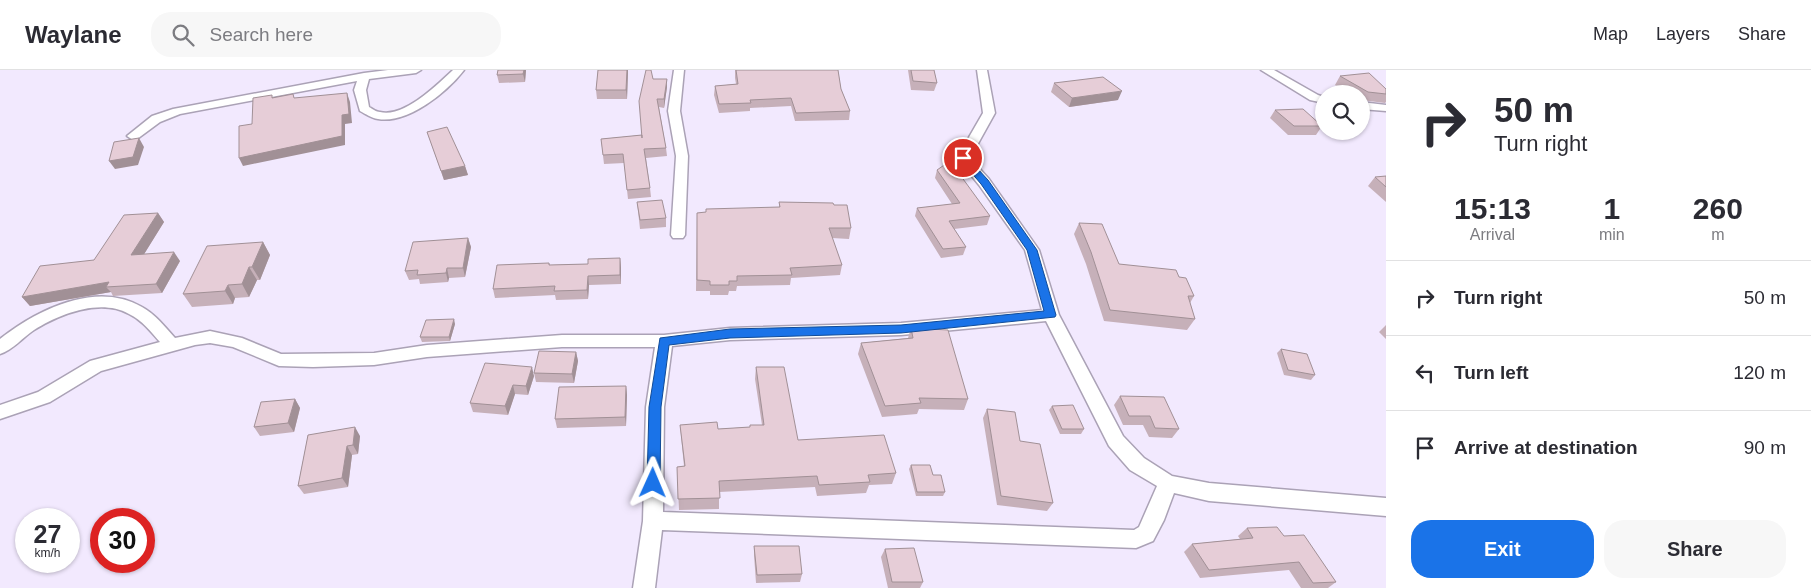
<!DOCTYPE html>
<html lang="en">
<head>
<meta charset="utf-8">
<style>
	body { margin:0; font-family:Helvetica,sans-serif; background:#f7f7f7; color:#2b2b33; height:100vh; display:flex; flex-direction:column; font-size:19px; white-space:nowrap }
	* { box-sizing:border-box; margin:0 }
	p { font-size:16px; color:#7c7c81 }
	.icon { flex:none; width:28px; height:28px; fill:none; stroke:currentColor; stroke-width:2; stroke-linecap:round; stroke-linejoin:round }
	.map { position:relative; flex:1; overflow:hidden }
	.side { display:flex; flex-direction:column; background:#fff; width:425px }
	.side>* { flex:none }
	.guide { background:#fff; color:#2b2b33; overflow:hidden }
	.controls { position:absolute; left:1315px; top:15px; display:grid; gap:10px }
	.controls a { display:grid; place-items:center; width:55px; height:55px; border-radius:50%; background:#fff; box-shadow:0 1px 4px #0004; font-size:25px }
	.speed { position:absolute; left:15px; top:438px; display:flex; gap:10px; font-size:25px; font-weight:700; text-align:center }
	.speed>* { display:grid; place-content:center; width:65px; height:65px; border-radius:50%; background:#fff; box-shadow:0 1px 4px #0004; line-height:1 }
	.speed small { font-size:12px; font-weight:400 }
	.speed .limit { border:8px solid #d22; background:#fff; color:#111 }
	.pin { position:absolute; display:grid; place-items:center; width:42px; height:42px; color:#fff; margin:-21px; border:2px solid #fff; border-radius:50%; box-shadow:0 1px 5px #0007 }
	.me { position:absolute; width:55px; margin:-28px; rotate:1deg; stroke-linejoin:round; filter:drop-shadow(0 0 4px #0008) }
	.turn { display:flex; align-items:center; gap:18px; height:105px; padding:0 25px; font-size:22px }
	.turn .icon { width:65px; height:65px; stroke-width:2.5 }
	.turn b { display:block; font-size:35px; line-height:42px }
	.eta { display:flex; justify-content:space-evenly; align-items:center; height:85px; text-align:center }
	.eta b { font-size:30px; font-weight:600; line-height:35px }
	.action { display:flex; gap:10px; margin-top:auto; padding:10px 25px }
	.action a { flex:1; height:58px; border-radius:20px; background:#1a73e8; color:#fff; font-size:20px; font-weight:600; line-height:58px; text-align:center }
	.action a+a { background:#f7f7f7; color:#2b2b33 }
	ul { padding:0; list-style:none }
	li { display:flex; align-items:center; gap:15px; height:75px; padding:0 25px; border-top:1px solid #e1e1e2 }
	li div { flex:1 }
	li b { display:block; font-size:19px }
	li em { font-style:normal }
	header { display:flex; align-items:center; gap:30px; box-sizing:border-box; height:70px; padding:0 25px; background:#fff; border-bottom:1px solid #e1e1e2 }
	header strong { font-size:24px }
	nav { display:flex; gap:28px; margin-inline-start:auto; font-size:18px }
	.search { width:350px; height:45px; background:#f7f7f7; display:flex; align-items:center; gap:12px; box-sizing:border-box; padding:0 18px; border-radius:20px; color:#7c7c81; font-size:19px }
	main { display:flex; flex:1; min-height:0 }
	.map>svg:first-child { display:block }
</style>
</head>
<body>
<header>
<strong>Waylane</strong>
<div class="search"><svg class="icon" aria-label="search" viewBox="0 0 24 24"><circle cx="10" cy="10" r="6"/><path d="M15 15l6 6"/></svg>Search here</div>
<nav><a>Map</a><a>Layers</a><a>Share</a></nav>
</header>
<main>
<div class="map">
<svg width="1386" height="518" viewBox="0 0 1386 518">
	<rect width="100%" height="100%" fill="#f2e9fe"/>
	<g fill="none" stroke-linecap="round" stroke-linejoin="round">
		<g stroke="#aba2b6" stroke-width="3">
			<path id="minor" d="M388 0H421L416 3 369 9 366 20 369 37C373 39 376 42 380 42 404 48 437 15 453 0H464C447 22 408 54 378 49 371 48 366 44 360 41L354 20 357 11 180 44 160 52 137 69 133 70 127 66 152 46 173 39 364 3Z
				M674 0H684L680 41 688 86 685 165 683 168H673L671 165 676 86 668 41Z
				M977 0H987L995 43 970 88 989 109 1039 180 1059 245 1123 366 1144 388 1172 406 1209 413 1386 428V446L1209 431 1174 423 1164 450 1153 471 1136 478 662 460 655 518H633L643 451 646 337 655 277H562L427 287 374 295 313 297 279 296 233 277 210 273 195 275 101 301 50 332 0 349V335L38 322 90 291 160 272C151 262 142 250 129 244 100 228 60 244 34 260 23 267 13 280 0 284V269C37 240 96 210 142 237 155 244 165 257 175 268L210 261 242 268 281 284 374 283 427 275 562 265H664L730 258 901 253 1042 240 1025 180 979 115 957 88 983 43ZM1046 251 1109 376 1130 400 1157 416 1139 457 1134 460 663 442 664 337 672 276 730 270 901 265Z
				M1261 0H1274L1318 25 1324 27V33L1310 30Z
				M1361 32 1386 35V41L1361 39Z"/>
		</g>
		<use href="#minor" fill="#fff" fill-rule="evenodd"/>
	</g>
	<path fill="#c6b0b9" d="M498 0H526L525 12 499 13 497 5Z
		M598 0H628L627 29H597L596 20Z
		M735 0H838L841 19 850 41 849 50 795 51 791 36 750 38V41L719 43 714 25 715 16 736 14 735 8Z
		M908 0H934L937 13 934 21 911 20Z
		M1340 6 1386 24V32L1385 33 1361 30V24H1351L1335 15Z
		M653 9H667V17L664 38 659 37 666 78 667 86 646 88 650 118 651 127 628 129 624 93 604 94 601 69 642 65Z
		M1054 13 1118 30 1069 37 1051 22Z
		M1275 40 1322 56 1316 65H1288L1270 48Z
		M427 62 465 96 468 105 444 110Z
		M937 100 990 146 987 155 954 159 966 177 963 185 941 188 915 146 917 138 952 134 935 108Z
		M1386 106V132L1368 116 1375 107Z
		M637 132 666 148V157L640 159Z
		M779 132 834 135 851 158 849 169 832 168 842 195 840 205 791 208 790 215 737 216 736 221H729L728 225H710V221H696L697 143 779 137Z
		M158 143 164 152 144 184 180 191 162 223 113 226 111 222 30 236 22 227 94 190Z
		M1079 153 1119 194 1179 207 1194 226 1190 233 1195 249 1187 260 1104 251 1086 194 1074 164Z
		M468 168 471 177 465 207 449 208 448 212 420 214 419 209 409 210 405 201Z
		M263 172 270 185 260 210H257L249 227 235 228 233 234 192 237 183 224Z
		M620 188 621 198V214L589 215 588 229 556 230 555 225 495 228 493 219 549 193 550 195 588 194Z
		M455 254 450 271 422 272 420 267Z
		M1386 255V269L1379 262Z
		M911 258 968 329 964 340 919 339 917 344 882 347 858 284 861 273 908 268Z
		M1281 279 1315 305 1311 310 1284 305 1277 283Z
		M576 282 578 291 574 313 536 312 534 303Z
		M756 297 798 370 896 403 892 414 869 415 866 423 817 426 815 417 719 422V439L679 440 677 397 684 396 681 366 680 355 718 359 750 357 762 355 755 309Z
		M534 306 528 325 515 324 508 345 473 342 470 333Z
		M626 316 627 325 626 356 557 358 555 349Z
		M1120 326 1179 359 1172 368 1149 367 1143 355H1123L1114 335Z
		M295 329 300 338 294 362 260 366 254 357Z
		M1052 336 1084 359 1081 364H1060L1049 340Z
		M987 339 1020 371 1053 433 1047 441 997 435 983 348Z
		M308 365 360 366 358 384 352 385 348 417 304 424 298 416Z
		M911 395 933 405 945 422 943 426H916L909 399Z
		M1247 458 1284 466 1336 512 1328 518H1301L1289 500 1200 508 1184 482 1192 474 1240 469 1238 466Z
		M754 476 802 504 800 512 756 513 754 485Z
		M885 479 923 512 920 518H888L881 487Z"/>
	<path fill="#a19096" d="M524 0H526L525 12 523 4Z
		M627 0H628V2L627 29 626 20Z
		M667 9V17L664 38V29Z
		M1122 21 1118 30 1069 37 1072 28Z
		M347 23 350 32 352 53 345 54V75L243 96 239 88 342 45Z
		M139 68 144 77 138 95 115 99 109 91Z
		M465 96 468 105 444 110 441 101Z
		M158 143 164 152 138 194 131 185Z
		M468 168 471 177 465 207 463 198Z
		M263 172 270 185 260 210 252 197Z
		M174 182 180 191 162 223 156 214Z
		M620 188 621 198V214L620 205Z
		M249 197 257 210 249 227 242 214Z
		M447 198 449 208 448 212 446 203Z
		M588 206 589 215 588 229 587 220Z
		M109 212 106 217 111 222 30 236 22 227Z
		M228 215 235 228 233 234 225 221Z
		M454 249 455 254 450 271 449 267Z
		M576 282 578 291 574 313 572 304Z
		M532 297 534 306 528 325 526 316Z
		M513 315 515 324 508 345 505 336Z
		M626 316 627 325 626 356 625 347Z
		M295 329 300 338 294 362 288 353Z
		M355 357 360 366 358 384 353 375Z
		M347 376 352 385 348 417 342 408Z"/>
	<path fill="#e6cdd7" stroke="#a19096" d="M498 0H524L523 4 497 5Z
		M598 0H627L626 20H596Z
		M646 0H651L653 9H667L664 29H657L666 78 644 79 650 118 627 120 623 84 603 85 601 69 642 65V68L639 31Z
		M736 0H838L841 19 850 41 796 43 791 28 750 30 751 33 719 34 715 16 738 14Z
		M911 0H934L937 13 913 11Z
		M1369 3 1386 19V24L1368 22 1340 6Z
		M1103 7 1122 21 1072 28 1054 13Z
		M347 23 349 44 342 45V66L239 88V56L252 54 253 28 272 25V28L293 24 294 28Z
		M1303 39 1322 56H1294L1275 40Z
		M447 57 465 96 441 101 427 62Z
		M139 68 133 87 109 91 114 72Z
		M950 91 990 146 949 151 966 177 943 179 917 138 960 133 937 100Z
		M1386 106V117L1375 107Z
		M662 130 666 148 640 150 637 132Z
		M779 132 833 133 834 135H847L851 158H829L842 195 790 198 792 205 737 206V211H729V215H710V211L697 210V143L706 142V139L780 137Z
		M158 143 131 185 174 182 156 214 106 217 109 212 22 227 40 196 94 190 124 145Z
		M1079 153 1102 154 1119 194 1176 200 1179 207 1186 208 1194 226H1188L1195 249 1110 240 1091 182Z
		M468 168 463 198H447L446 203 417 205 418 200 405 201 413 172Z
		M263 172 252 197H249L242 214 228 215 225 221 183 224 207 176Z
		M620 188V205L588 206 587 220 554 221 555 216 493 219 497 195 549 193V195L588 194V189Z
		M454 249 449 267H420L426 250Z
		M911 258 948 260 968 329 919 328 921 333 885 336 861 273 913 268Z
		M1281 279 1307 284 1315 305 1288 300Z
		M539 281 576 282 572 304 534 303Z
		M485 293 532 297 526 316 513 315 505 336 470 333Z
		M756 297H784L798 370 884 365 896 403 868 405 870 412 819 415 817 406 719 411 720 428 678 429 677 397 685 396 680 355 717 352 718 359 750 357V355H764Z
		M626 316 625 347 555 349 559 317Z
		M1120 326 1164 327 1179 359 1155 358 1150 346H1129Z
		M295 329 288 353 254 357 261 332Z
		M1073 335 1084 359H1062L1052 336Z
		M987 339 1015 342 1020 371 1040 374 1053 433 1001 426Z
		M355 357 353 375 347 376 342 408 298 416 308 365Z
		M911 395H930L933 405H941L945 422H917Z
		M1277 457 1284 466 1304 465 1336 512 1313 513 1299 492 1209 500 1192 474 1253 468 1247 458Z
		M754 476H799L802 504 757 505Z
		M914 478 923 512H892L885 479Z"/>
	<path fill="#1a73e8" stroke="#114b97" d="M963 85 966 86 988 110 1037 180 1056 245 1055 247 901 263 730 268 669 275 661 337 660 413 658 417 653 419 649 417 647 413 649 337 660 268 730 259 901 255 1044 241 1027 180 981 114 959 88Z"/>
</svg>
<div class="controls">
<a><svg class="icon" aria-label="search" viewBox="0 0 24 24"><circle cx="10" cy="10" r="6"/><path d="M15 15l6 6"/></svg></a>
</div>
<div class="speed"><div>27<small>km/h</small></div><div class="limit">30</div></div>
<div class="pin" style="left:963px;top:88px;background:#d93025"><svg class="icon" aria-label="arrive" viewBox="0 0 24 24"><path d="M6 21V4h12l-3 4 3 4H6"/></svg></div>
<svg class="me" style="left:653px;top:413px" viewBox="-20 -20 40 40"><path d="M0-17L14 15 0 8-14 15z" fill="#1a73e8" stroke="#fff" stroke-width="4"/></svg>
</div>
<section class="side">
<div class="guide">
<div class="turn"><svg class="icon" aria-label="right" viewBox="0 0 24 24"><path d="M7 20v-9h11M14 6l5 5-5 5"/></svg><div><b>50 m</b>Turn right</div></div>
</div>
<div class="eta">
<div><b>15:13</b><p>Arrival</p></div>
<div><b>1</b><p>min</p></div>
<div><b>260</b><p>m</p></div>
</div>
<ul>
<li><svg class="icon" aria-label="right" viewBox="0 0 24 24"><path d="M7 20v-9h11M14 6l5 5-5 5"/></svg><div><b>Turn right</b></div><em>50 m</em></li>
<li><svg class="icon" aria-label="left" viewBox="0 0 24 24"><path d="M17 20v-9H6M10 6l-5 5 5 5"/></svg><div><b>Turn left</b></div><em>120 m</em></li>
<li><svg class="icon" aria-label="arrive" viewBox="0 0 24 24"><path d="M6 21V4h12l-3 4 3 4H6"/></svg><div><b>Arrive at destination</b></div><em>90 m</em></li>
</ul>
<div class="action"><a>Exit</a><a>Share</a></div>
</section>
</main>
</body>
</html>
